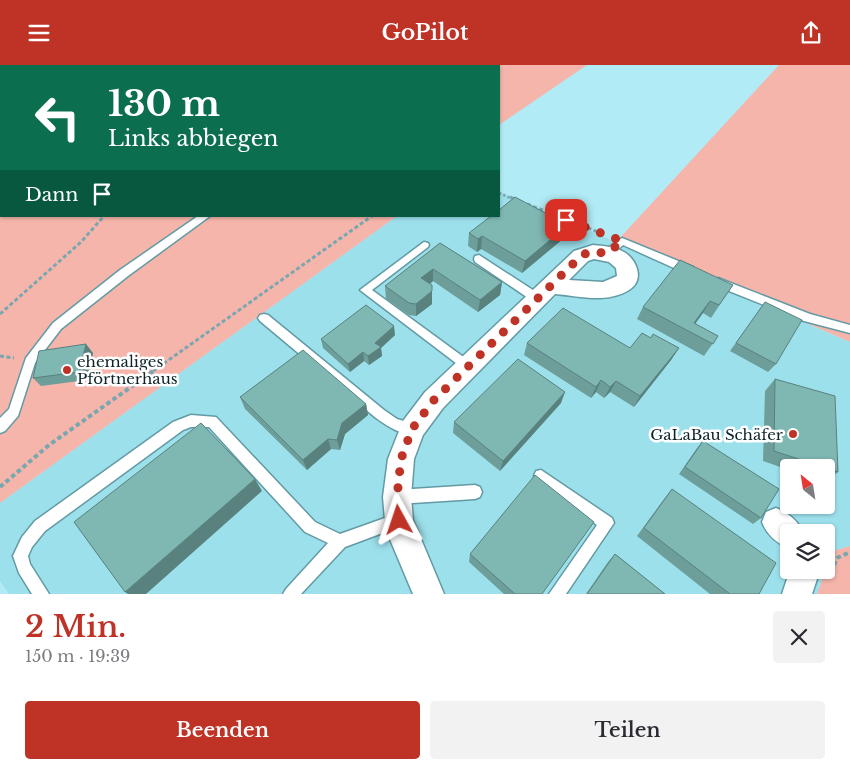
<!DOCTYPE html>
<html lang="de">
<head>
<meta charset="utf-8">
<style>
	body { margin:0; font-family:"Libre Baskerville",serif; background:#f2f2f3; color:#2b2b33; height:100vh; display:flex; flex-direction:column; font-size:19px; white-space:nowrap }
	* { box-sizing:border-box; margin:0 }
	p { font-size:16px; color:#7c7c81 }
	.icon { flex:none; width:28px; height:28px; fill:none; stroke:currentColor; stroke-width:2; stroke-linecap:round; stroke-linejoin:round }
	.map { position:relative; height:529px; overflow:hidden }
	.panel { display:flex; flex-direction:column; background:#fff; flex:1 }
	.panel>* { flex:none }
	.guide { position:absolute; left:0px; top:0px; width:500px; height:152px; box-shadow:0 1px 4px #0004; background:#0b6e4f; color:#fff; overflow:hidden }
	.needle { width:32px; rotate:330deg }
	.tools { position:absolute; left:780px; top:394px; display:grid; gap:10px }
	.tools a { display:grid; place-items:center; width:55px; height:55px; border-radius:5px; background:#fff; box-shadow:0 1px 4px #0004; font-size:25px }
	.pin { position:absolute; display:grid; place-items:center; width:42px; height:42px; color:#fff; margin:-21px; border-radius:10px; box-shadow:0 2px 8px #0006 }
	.me { position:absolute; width:55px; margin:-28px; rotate:355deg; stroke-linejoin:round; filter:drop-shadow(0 0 4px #0008) }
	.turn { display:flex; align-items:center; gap:18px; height:105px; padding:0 25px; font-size:22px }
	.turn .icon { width:65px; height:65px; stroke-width:2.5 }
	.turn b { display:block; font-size:35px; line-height:42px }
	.then { display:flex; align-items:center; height:48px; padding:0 25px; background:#0003; gap:10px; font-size:19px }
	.round { display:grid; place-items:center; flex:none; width:52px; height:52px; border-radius:5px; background:#f2f2f3 }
	.summary { display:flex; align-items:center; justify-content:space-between; height:85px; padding:0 25px }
	h1 { font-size:30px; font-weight:600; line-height:38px; color:#bf3226 }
	.cta { display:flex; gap:10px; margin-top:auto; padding:10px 25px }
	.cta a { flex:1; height:58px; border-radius:5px; background:#bf3226; color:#fff; font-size:20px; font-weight:600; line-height:58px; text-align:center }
	.cta a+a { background:#f2f2f3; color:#2b2b33 }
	header { display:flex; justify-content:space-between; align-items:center; height:65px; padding:0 25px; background:#bf3226; color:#fff; font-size:22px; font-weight:600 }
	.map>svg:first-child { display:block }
</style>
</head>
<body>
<header><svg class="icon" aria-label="menu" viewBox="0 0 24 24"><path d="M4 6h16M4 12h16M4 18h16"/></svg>GoPilot<svg class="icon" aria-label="share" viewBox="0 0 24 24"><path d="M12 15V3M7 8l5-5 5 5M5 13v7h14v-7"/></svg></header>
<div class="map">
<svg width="850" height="529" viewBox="0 0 850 529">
	<rect width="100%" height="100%" fill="#b1ebf5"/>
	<path fill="#9ce0ec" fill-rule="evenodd" d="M499 127 850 277V481L833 486 826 503V468H789V505H825L817 529H9L0 516V438L397 151H499ZM789 402H826V440H789Z"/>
	<path fill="#f5b5ab" d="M0 0H587L499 60V1H1V151H397L0 438Z
		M779 0H850V277L617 176Z
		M850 481V529H817L833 486Z"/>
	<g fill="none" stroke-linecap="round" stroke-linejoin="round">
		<g stroke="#639aa4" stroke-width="3">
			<path id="lane" d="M198 151H210L128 211 61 264 35 298 18 351 5 366 0 368V353L9 344 26 293 53 258 120 205Z
				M622 173 693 202 694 205 693 208H685L623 180 612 190H604L603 188 604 186Z
				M424 177 428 178 429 180 428 182 372 225 473 299 475 302 473 305 469 307 465 305 360 225Z
				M479 190 542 231 543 234 542 237H534L475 197 474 194 475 191Z
				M718 213 810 249 850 260V268L804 256 714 220 713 217Z
				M264 249 268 250 384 345 397 354 417 360 418 364 417 368C404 373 386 360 376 353L260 256 258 253 260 250Z
				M191 350 216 352 315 457 340 469 399 448 404 450 406 455 404 460 345 482 301 529H283L286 524 328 478 305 467 209 362H191L183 365 45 466 32 482 28 491 30 499 49 529H32L19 508 13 491 22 472 35 456 173 357Z
				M541 405 612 453 614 458 566 529H549L597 460 536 416 534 411 536 406Z
				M475 420 480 422 482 427 480 432 475 434 397 439 392 437 390 432 392 427 397 425Z"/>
		</g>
		<g stroke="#639aa4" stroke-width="3">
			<path id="street" d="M593 180C604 181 615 182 624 187 637 195 645 215 629 225 606 239 579 231 555 229L443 343 423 370 414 394 411 432 413 455 444 529H413L389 472 385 455 383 432 388 394 403 356 425 327 574 186ZM594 194 609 197 616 203 617 211 603 217 569 215 588 196Z
				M776 443C788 448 798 455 803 468H789V483C776 478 767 470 762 457L766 447Z
				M790 505H820L812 529H782Z"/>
		</g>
		<path stroke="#79a7af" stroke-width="2.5" stroke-dasharray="2.5 2" stroke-linecap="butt" d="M357 1 360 0
			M0 11 1 9
			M499 128 513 134"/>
		<path stroke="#79a7af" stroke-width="3" stroke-dasharray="4 2.5" stroke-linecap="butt" d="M510 132 517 135
			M527 139 601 168
			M0 249 81 177 104 151
			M0 291 14 293
			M153 306 372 151"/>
		<path stroke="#79a7af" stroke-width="4" stroke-dasharray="4.5 3" stroke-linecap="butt" d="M0 422 49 380 155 305
			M831 507 837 493 850 487"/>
		<use href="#lane" fill="#fff" fill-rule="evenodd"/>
		<use href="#street" fill="#fff" fill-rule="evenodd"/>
	</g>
	<path fill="#6d9e9a" d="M469 168 564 173 522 208 481 184 477 187 468 181Z
		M440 178 502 217 500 230 478 247 433 216 430 219 432 239 416 251 409 250 386 234 385 221Z
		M733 220 711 253 703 248 695 259 718 271 704 291 637 254 643 242Z
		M765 237 776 299 768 307 730 286Z
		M395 270 381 283 382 291 369 300 364 296 350 307 323 283 321 274Z
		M651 273 679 283 671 295 634 342 610 327 604 333 596 327 591 333 524 290 527 278 630 283Z
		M93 288 87 315 41 321 33 313Z
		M775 314 838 407 826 416V402H789V405L763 396 765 326Z
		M240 332 366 339 368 350 345 369 340 385 331 384 307 405 245 344Z
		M561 338 500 406 453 368 454 357Z
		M703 376 761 453 753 459 679 409 697 383Z
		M672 424 759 529H710L637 471 664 434Z
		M470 489 542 529H504L469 497Z
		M615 489 665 529H586L608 497Z"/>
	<path fill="#59817d" d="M568 160 564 173 522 208 525 196Z
		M482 171 481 184 477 187 478 174Z
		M433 204V216L421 226V213Z
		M502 217 500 230 478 247 480 235Z
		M432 226V239L416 251V239Z
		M710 236 703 248 689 267 694 258Z
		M394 261 395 270 381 283 382 291 369 300 368 291 375 278Z
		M86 279 93 288 87 315 79 307Z
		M679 283 671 295 634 342 640 331Z
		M363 287 364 296 350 307 348 299Z
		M601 315 596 327 591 333 596 322Z
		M616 316 610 327 604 333 610 322Z
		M565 327 561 338 500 406 503 396Z
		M366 339 368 350 345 369 340 385 337 375 342 358Z
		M328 374 331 384 307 405 303 395Z
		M255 414 262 426 146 529H128L125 527Z"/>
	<path fill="#7fb8b3" stroke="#59817d" d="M515 132 568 160 525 196 482 171 478 174 469 168 491 151H499V145Z
		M440 178 502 217 480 235 433 204 421 213 432 220V226L416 239 409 238 385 221Z
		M680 195 733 220 719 240 710 236 694 258 718 271 713 279 643 242Z
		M765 237 802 255 776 299 736 278Z
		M366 240 394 261 375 278 381 282 368 291 363 287 348 299 321 274Z
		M563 243 630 283 642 268 651 273 653 269 679 283 640 331 616 316 610 322 601 315 596 322 527 278Z
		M86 279 79 307 33 313 39 286Z
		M303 285 366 339 342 358 337 375 328 374 303 395 240 332Z
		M518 294 565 327 503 396 454 357Z
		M775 314 835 331 838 407 774 386Z
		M201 358 255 414 125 527 74 457Z
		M703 376 779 424 761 453 685 402Z
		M535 410 594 457 542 529H515L470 489Z
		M672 424 776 498 759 529H730L644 463Z
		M615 489 665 529H587Z"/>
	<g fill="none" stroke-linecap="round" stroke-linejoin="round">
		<path stroke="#bf3226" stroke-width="9" stroke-dasharray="0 16.2" d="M399 455 397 432 401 394 412 364 434 335 581 191 589 187 608 188 622 176 566 155"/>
	</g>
	<g fill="#bf3226" stroke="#fff" stroke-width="2">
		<circle cx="67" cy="305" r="5"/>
		<circle cx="793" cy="369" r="5"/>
	</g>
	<g text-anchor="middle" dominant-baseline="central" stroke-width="5" stroke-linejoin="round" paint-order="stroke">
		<g font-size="15" fill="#0c2327" stroke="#fff" text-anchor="start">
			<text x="77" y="296">ehemaliges<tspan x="77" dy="17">Pförtnerhaus</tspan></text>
			<text x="783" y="369" text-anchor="end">GaLaBau Schäfer</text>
		</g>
	</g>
</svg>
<div class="tools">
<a><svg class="needle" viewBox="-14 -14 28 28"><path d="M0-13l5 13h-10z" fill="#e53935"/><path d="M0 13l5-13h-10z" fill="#7c7c81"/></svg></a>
<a><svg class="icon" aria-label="layers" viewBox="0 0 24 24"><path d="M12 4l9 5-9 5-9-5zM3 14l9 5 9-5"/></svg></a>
</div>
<div class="pin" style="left:566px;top:155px;background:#d93025"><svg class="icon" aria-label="arrive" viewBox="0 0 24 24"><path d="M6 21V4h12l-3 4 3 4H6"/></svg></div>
<svg class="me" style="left:399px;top:455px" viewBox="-20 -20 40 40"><path d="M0-17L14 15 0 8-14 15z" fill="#bf3226" stroke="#fff" stroke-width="4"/></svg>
<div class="guide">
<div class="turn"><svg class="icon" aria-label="left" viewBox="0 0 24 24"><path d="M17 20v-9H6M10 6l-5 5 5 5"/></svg><div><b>130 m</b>Links abbiegen</div></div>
<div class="then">Dann<svg class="icon" aria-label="arrive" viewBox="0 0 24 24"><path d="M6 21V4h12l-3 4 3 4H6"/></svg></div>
</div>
</div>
<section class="panel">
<div class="summary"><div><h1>2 Min.</h1><p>150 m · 19:39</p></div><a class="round"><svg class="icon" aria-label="close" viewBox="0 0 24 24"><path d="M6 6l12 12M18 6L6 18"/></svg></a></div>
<div class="cta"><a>Beenden</a><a>Teilen</a></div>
</section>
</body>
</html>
